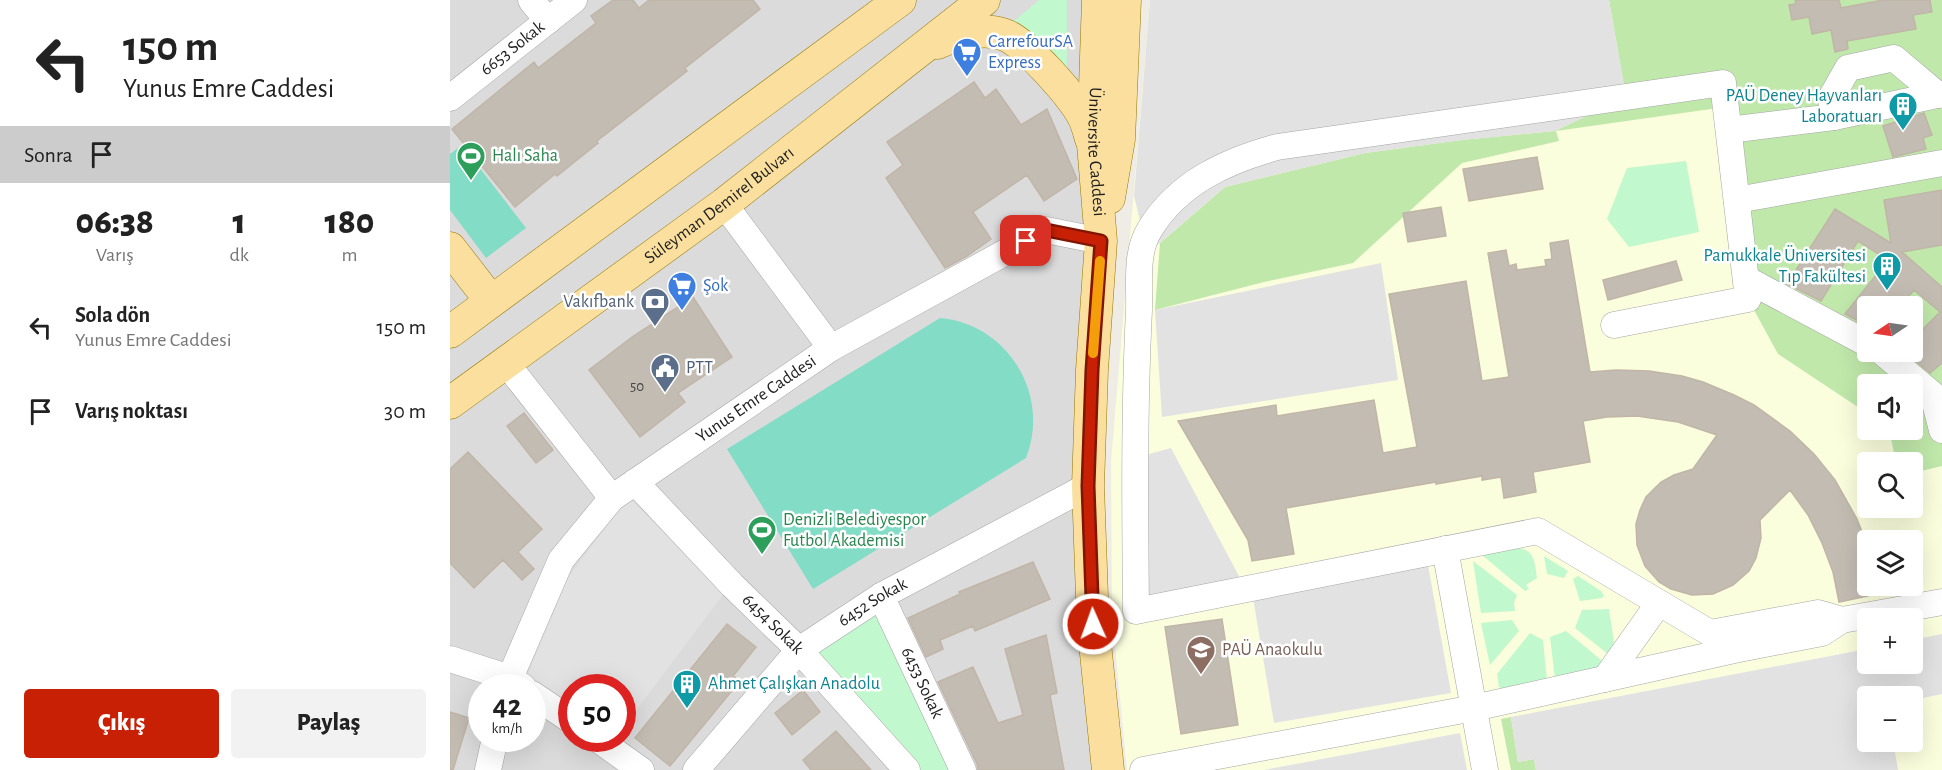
<!DOCTYPE html>
<html lang="tr">
<head>
<meta charset="utf-8">
<style>
	body { margin:0; font-family:"Alegreya Sans",sans-serif; background:#f2f2f2; color:#222; height:100vh; display:flex; flex-direction:column; font-size:22px; white-space:nowrap }
	* { box-sizing:border-box; margin:0 }
	p { font-size:20px; color:#767676 }
	.icon { flex:none; width:33px; height:33px; fill:none; stroke:currentColor; stroke-width:2; stroke-linecap:round; stroke-linejoin:round }
	.map { position:relative; flex:1; overflow:hidden }
	.sheet { display:flex; flex-direction:column; background:#fff; width:450px }
	.sheet>* { flex:none }
	.guide { background:#fff; color:#222; overflow:hidden }
	.needle { width:39px; rotate:257deg }
	.controls { position:absolute; left:1407px; top:296px; display:grid; gap:12px }
	.controls a { display:grid; place-items:center; width:66px; height:66px; border-radius:6px; background:#fff; box-shadow:0 6px 24px #0002; font-size:30px }
	.speed { position:absolute; left:18px; top:674px; display:flex; gap:12px; font-size:30px; font-weight:700; text-align:center }
	.speed>* { display:grid; place-content:center; width:78px; height:78px; border-radius:50%; background:#fff; box-shadow:0 6px 24px #0002; line-height:1 }
	.speed small { font-size:15px; font-weight:400 }
	.speed .limit { border:9px solid #d22; background:#fff; color:#111 }
	.pin { position:absolute; display:grid; place-items:center; width:51px; height:51px; color:#fff; margin:-26px; border-radius:12px; box-shadow:0 3px 9px #0006 }
	.me { position:absolute; width:66px; margin:-33px; rotate:358deg; stroke-linejoin:round; filter:drop-shadow(0 0 4px #0008) }
	.turn { display:flex; align-items:center; gap:21px; height:126px; padding:0 24px; font-size:27px }
	.turn .icon { width:78px; height:78px; stroke-width:2.5 }
	.turn b { display:block; font-size:42px; line-height:51px }
	.then { display:flex; align-items:center; height:57px; padding:0 24px; background:#0003; gap:12px; font-size:22px }
	.eta { display:flex; justify-content:space-evenly; align-items:center; height:102px; text-align:center }
	.eta b { font-size:36px; font-weight:800; line-height:42px }
	.primary-button { display:flex; gap:12px; margin-top:auto; padding:12px 24px }
	.primary-button a { flex:1; height:69px; border-radius:6px; background:#c72005; color:#fff; font-size:24px; font-weight:800; line-height:69px; text-align:center }
	.primary-button a+a { background:#f2f2f2; color:#222 }
	ul { padding:0; list-style:none }
	li { display:flex; align-items:center; gap:18px; height:84px; padding:0 24px }
	li div { flex:1 }
	li b { display:block; font-size:22px }
	li em { font-style:normal }
	main { display:flex; flex:1; min-height:0 }
	.map>svg:first-child { display:block }
</style>
</head>
<body>
<main>
<section class="sheet">
<div class="guide">
<div class="turn"><svg class="icon" aria-label="left" viewBox="0 0 24 24"><path d="M17 20v-9H6M10 6l-5 5 5 5"/></svg><div><b>150 m</b>Yunus Emre Caddesi</div></div>
<div class="then">Sonra<svg class="icon" aria-label="arrive" viewBox="0 0 24 24"><path d="M6 21V4h12l-3 4 3 4H6"/></svg></div>
</div>
<div class="eta">
<div><b>06:38</b><p>Varış</p></div>
<div><b>1</b><p>dk</p></div>
<div><b>180</b><p>m</p></div>
</div>
<ul>
<li><svg class="icon" aria-label="left" viewBox="0 0 24 24"><path d="M17 20v-9H6M10 6l-5 5 5 5"/></svg><div><b>Sola dön</b><p>Yunus Emre Caddesi</p></div><em>150 m</em></li>
<li><svg class="icon" aria-label="arrive" viewBox="0 0 24 24"><path d="M6 21V4h12l-3 4 3 4H6"/></svg><div><b>Varış noktası</b></div><em>30 m</em></li>
</ul>
<div class="primary-button"><a>Çıkış</a><a>Paylaş</a></div>
</section>
<div class="map">
<svg width="1492" height="770" viewBox="0 0 1492 770">
	<rect width="100%" height="100%" fill="#eeece4"/>
	<path fill="#dcdbdb" fill-rule="evenodd" d="M0 0H650L638 142 658 770H0ZM32 687H82V738H32ZM122 687H172V738H122Z"/>
	<path fill="#fafedd" fill-rule="evenodd" d="M700 0H1492V770H677L662 616 661 462ZM1418 306H1462V351H1418ZM1418 384H1462V429H1418ZM1418 462H1462V507H1418ZM1418 540H1462V585H1418ZM1418 618H1462V663H1418ZM1418 696H1462V741H1418Z"/>
	<path fill="#c0e8aa" fill-rule="evenodd" d="M1159 0H1492V466L1463 473 1462 462H1446L1439 429H1462V384H1418L1417 413 1328 354 1298 299 1275 107 1106 131 1109 141 1012 163 903 263 814 282 705 310 710 243 775 187 915 153 1011 140 1105 131 1176 97ZM1418 306H1462V351H1418Z
		M1061 717 1068 762 1084 759 1086 770H1061L1051 719Z"/>
	<path fill="#c1f8cd" d="M589 0H617V68L590 38 563 22Z
		M1236 161 1249 232 1179 247 1157 219 1177 168Z
		M1067 548C1085 549 1085 564 1087 578L1076 585 1079 589 1075 591 1032 555Z
		M1094 556 1118 571 1114 578 1097 574Z
		M1023 561 1067 595 1064 603 1065 611 1031 613Z
		M1128 576 1151 591 1154 596 1152 598 1130 601 1123 579Z
		M431 596 513 770H457L349 650Z
		M1159 609 1165 650 1163 658 1125 628 1132 610Z
		M1062 620 1069 631 1040 665 1031 623Z
		M1116 631 1156 664 1150 669 1105 679 1100 637Z
		M1080 633 1093 640 1097 681 1058 691 1049 687 1047 674Z"/>
	<path fill="#83dcc6" d="M12 145 76 228 36 258 0 210V154Z
		M490 318C558 324 601 395 576 458L363 589 277 449Z"/>
	<path fill="#e2e2e2" d="M700 0H1159L1176 97 1105 131 1013 140 915 153 775 187 698 253 684 196Z
		M931 263 948 380 712 417 705 310Z
		M721 448 791 580 695 599 688 457Z
		M178 497 275 592 173 728 172 687H122L121 707 78 674 118 578Z
		M978 565 1001 693 824 723 803 598Z
		M1492 634V694L1463 700 1462 696H1418V741H1443L1448 770H1086L1084 759 1068 762 1061 717 1417 649 1418 663H1462L1463 640Z
		M1010 733 1017 770H814Z"/>
	<path fill="#c3bcb3" stroke="#c0b5a6" stroke-width="1.5" d="M163 0H183L189 8 199 0H303L310 9 235 68 237 71 147 141 148 143 107 176 105 174 65 207 2 129 84 62 88 68 146 23 141 16Z
		M1345 0H1389L1391 8 1433 0H1480L1482 12 1463 15 1466 29 1397 41 1398 49 1385 52 1381 30 1362 34 1359 17 1342 20 1339 5 1346 4Z
		M524 82 535 98 546 89 571 125 597 109 627 179 594 201 577 175 523 212 541 239 517 256 495 268 436 178 453 165 437 142Z
		M1474 113 1482 135 1473 138 1476 149 1443 157 1433 126Z
		M1087 157 1093 189 1019 201 1013 169Z
		M1492 190V245L1452 252 1492 287V363L1480 373 1462 358V340L1490 312 1464 290 1450 306H1418V326L1395 314 1438 260 1408 241 1371 301 1337 284 1385 209 1441 243 1434 200Z
		M991 207 996 236 958 242 953 213Z
		M1118 240 1140 372 1166 370 1199 371 1232 376 1253 382 1284 395 1304 405 1340 431 1364 454 1385 480 1407 519 1418 547V596L1389 602 1383 572 1372 543 1358 515 1340 490 1310 520 1311 538 1306 558 1299 571 1283 585 1263 594 1242 595 1221 589 1209 582 1195 566 1187 545 1186 524 1190 510 1196 497 1211 482 1224 475 1243 469 1267 435 1228 422 1187 416 1157 417 1133 421 1140 462 1083 472 1086 492 1054 498 1051 477 1032 480V476L986 484V482L836 508 844 554 802 561 798 540 728 421 826 405 827 416 924 400 933 453 967 447 939 294 1016 281 1032 381 1059 377 1038 253 1056 250 1059 266 1066 264 1067 270 1096 266 1095 260 1102 259 1100 243Z
		M1226 261 1232 280 1158 300 1153 280Z
		M243 297 282 357 228 393 235 402 190 437 139 370 182 337Z
		M74 413 103 450 86 463 57 426Z
		M18 452 92 529 68 552 84 569 72 580 53 560 24 588 0 563V469Z
		M583 562 600 599 525 631 523 626 490 640 493 649 476 657 458 618 510 594 509 592Z
		M772 619 788 725 731 734 715 627Z
		M277 624 306 647 283 676 290 681 220 766 185 738Z
		M596 635 607 693 600 695 614 770H528L527 764 488 682 523 667 548 723 573 715 555 649Z
		M353 690 370 712 342 735 325 713Z
		M0 712 19 718 3 770 0 769Z
		M386 731 421 770H361L353 760Z"/>
	<g fill="none" stroke-linecap="round" stroke-linejoin="round">
		<g stroke="#a5a5a5" stroke-width="27">
			<g id="minor">
				<path d="M81 0 98 21"/>
				<path id="s1" d="M0 98 124 0"/>
				<path d="M1384 117 1381 98 1398 68 1444 58 1488 95"/>
				<path d="M1279 130 1384 117 1492 94"/>
				<path d="M1287 200 1492 163"/>
				<path d="M274 204 381 348"/>
				<path d="M1296 279 1418 344"/>
				<path d="M1164 325 1298 299 1273 83 827 147C776 161 728 183 700 229 685 252 690 284 689 310 684 410 685 510 686 611L1088 531 1260 633 1368 613 1392 620"/>
				<path d="M1431 351 1483 395 1492 430"/>
				<path d="M56 363 162 498"/>
				<path id="s2" d="M185 482 282 585 349 650 457 770"/>
				<path d="M995 549 1035 770"/>
				<path id="s3" d="M431 596 513 770"/>
				<path d="M0 659 60 678 73 687"/>
				<path d="M1155 679 1209 603"/>
				<path id="s4" d="M58 687 60 678 111 560 162 498 381 348 596 230 651 241"/>
				<path d="M82 694 122 721"/>
				<path d="M146 738 191 770"/>
				<path d="M38 770 45 738"/>
				<path id="s5" d="M246 770 349 650 431 596 638 486"/>
				<path d="M693 770 1024 708 1284 650 1372 633 1392 620 1492 602"/>
			</g>
		</g>
		<g stroke="#947803" stroke-width="33">
			<g id="major">
				<path id="s6" d="M648 0 643 144 651 241 642 370 638 486 643 624 658 770"/>
				<path d="M487 43C508 34 533 27 555 35 575 42 624 97 634 118 637 124 639 132 641 139"/>
				<path d="M659 198 669 139 675 0"/>
				<path d="M0 248 41 301"/>
				<path d="M0 332 450 0"/>
				<path id="s7" d="M0 403 274 204 534 0"/>
			</g>
		</g>
		<use href="#minor" stroke="#fff" stroke-width="26"/>
		<use href="#major" stroke="#fadf9e" stroke-width="32"/>
	</g>
	<g fill="none" stroke-linecap="round" stroke-linejoin="round">
		<g stroke="#811503" stroke-width="15">
			<path id="route" d="M576 241 596 230 651 241 642 370 638 486 643 624"/>
		</g>
		<use href="#route" stroke="#c72005" stroke-width="10"/>
		<path stroke="#f59e0b" stroke-width="10" d="M643 353 650 261"/>
	</g>
	<defs>
		<g id="supermarket-pin" transform="scale(1.5)"><path d="M0 17L-7.5 6A9.5 9.5 0 1 1 7.5 6Z" fill="#3f7fe0" stroke="#fff"/><path d="M-6-5.5h2.5l.6 2H6L4.5 2H-2.5L-4.4-4H-6ZM-1.5 3.2a1.3 1.3 0 1 0 .1 0ZM3 3.2a1.3 1.3 0 1 0 .1 0Z" fill="#fff"/></g>
		<g id="building-pin" transform="scale(1.5)"><path d="M0 17L-7.5 6A9.5 9.5 0 1 1 7.5 6Z" fill="#0f9aa8" stroke="#fff"/><path d="M-4-6H4V6H1V3H-1V6H-4ZM-2.5-4.3h1.7v1.8h-1.7ZM.8-4.3h1.7v1.8H.8ZM-2.5-1h1.7V.8h-1.7ZM.8-1h1.7V.8H.8Z" fill="#fff"/></g>
		<g id="stadium-pin" transform="scale(1.5)"><path d="M0 17L-7.5 6A9.5 9.5 0 1 1 7.5 6Z" fill="#2e9e5b" stroke="#fff"/><path d="M0-5a6.5 5 0 1 0 0 10a6.5 5 0 1 0 0-10ZM-3.5-1.8h7v3.6h-7Z" fill="#fff"/></g>
		<g id="bank-pin" transform="scale(1.5)"><path d="M0 17L-7.5 6A9.5 9.5 0 1 1 7.5 6Z" fill="#5c6f8a" stroke="#fff"/><path d="M-6-4H6V4H-6ZM0-2.3a2.3 2.3 0 1 0 0 4.6a2.3 2.3 0 1 0 0-4.6Z" fill="#fff"/></g>
		<g id="civic-pin" transform="scale(1.5)"><path d="M0 17L-7.5 6A9.5 9.5 0 1 1 7.5 6Z" fill="#5c6f8a" stroke="#fff"/><path d="M-.6-6.5H3V-4.5H.6V-3L4-1V1h2V6H-6V1h2V-1L-.6-3ZM-1.2 2.5V6h2.4V2.5Z" fill="#fff"/></g>
		<g id="school-pin" transform="scale(1.5)"><path d="M0 17L-7.5 6A9.5 9.5 0 1 1 7.5 6Z" fill="#8d6e63" stroke="#fff"/><path d="M0-5L7-2L0 1L-7-2ZM-4 1L0 2.5L4 1V4Q0 6-4 4Z" fill="#fff"/></g>
	</defs>
	<g fill-rule="evenodd">
		<use href="#supermarket-pin" x="517" y="52"/>
		<use href="#building-pin" x="1453" y="106"/>
		<use href="#stadium-pin" x="21" y="156"/>
		<use href="#building-pin" x="1437" y="266"/>
		<use href="#supermarket-pin" x="232" y="286"/>
		<use href="#bank-pin" x="205" y="302"/>
		<use href="#civic-pin" x="215" y="368"/>
		<use href="#stadium-pin" x="312" y="530"/>
		<use href="#school-pin" x="751" y="650"/>
		<use href="#building-pin" x="237" y="684"/>
	</g>
	<g text-anchor="middle" dominant-baseline="central" stroke-width="5" stroke-linejoin="round" paint-order="stroke">
		<g font-size="15" fill="#474643">
			<text x="187" y="386">50</text>
		</g>
		<g font-size="18" fill="#366cbe" stroke="#fff" text-anchor="start">
			<text x="538" y="42">CarrefourSA<tspan x="538" dy="21">Express</tspan></text>
			<text x="253" y="286">Şok</text>
		</g>
		<g font-size="18" fill="#1e1e1e" stroke="#fff">
			<text stroke="none"><textPath href="#s1" startOffset="80">6653 Sokak</textPath></text>
			<text stroke="none"><textPath href="#s6" startOffset="152">Üniversite Caddesi</textPath></text>
			<text stroke="none"><textPath href="#s7" startOffset="334">Süleyman Demirel Bulvarı</textPath></text>
			<text stroke="none"><textPath href="#s4" startOffset="393">Yunus Emre Caddesi</textPath></text>
			<text stroke="none"><textPath href="#s5" startOffset="246">6452 Sokak</textPath></text>
			<text stroke="none"><textPath href="#s2" startOffset="198">6454 Sokak</textPath></text>
			<text stroke="none"><textPath href="#s3" startOffset="96">6453 Sokak</textPath></text>
		</g>
		<g font-size="18" fill="#0d838f" stroke="#fff" text-anchor="end">
			<text x="1432" y="96">PAÜ Deney Hayvanları<tspan x="1432" dy="21">Laboratuarı</tspan></text>
			<text x="1416" y="256">Pamukkale Üniversitesi<tspan x="1416" dy="21">Tıp Fakültesi</tspan></text>
			<text x="258" y="684" text-anchor="start">Ahmet Çalışkan Anadolu</text>
		</g>
		<g font-size="18" fill="#27864d" stroke="#fff" text-anchor="start">
			<text x="42" y="156">Halı Saha</text>
			<text x="333" y="520">Denizli Belediyespor<tspan x="333" dy="21">Futbol Akademisi</tspan></text>
		</g>
		<g font-size="18" fill="#4e5e75" stroke="#fff" text-anchor="end">
			<text x="184" y="302">Vakıfbank</text>
			<text x="236" y="368" text-anchor="start">PTT</text>
		</g>
		<g font-size="18" fill="#785e54" stroke="#fff" text-anchor="start">
			<text x="772" y="650">PAÜ Anaokulu</text>
		</g>
	</g>
</svg>
<div class="controls">
<a><svg class="needle" viewBox="-14 -14 28 28"><path d="M0-13l5 13h-10z" fill="#e53935"/><path d="M0 13l5-13h-10z" fill="#767676"/></svg></a>
<a><svg class="icon" aria-label="sound" viewBox="0 0 24 24"><path d="M4 9h4l5-4v14l-5-4H4zM17 9q2 3 0 6"/></svg></a>
<a><svg class="icon" aria-label="search" viewBox="0 0 24 24"><circle cx="10" cy="10" r="6"/><path d="M15 15l6 6"/></svg></a>
<a><svg class="icon" aria-label="layers" viewBox="0 0 24 24"><path d="M12 4l9 5-9 5-9-5zM3 14l9 5 9-5"/></svg></a>
<a>+</a>
<a>−</a>
</div>
<div class="speed"><div>42<small>km/h</small></div><div class="limit">50</div></div>
<div class="pin" style="left:576px;top:241px;background:#d93025"><svg class="icon" aria-label="arrive" viewBox="0 0 24 24"><path d="M6 21V4h12l-3 4 3 4H6"/></svg></div>
<svg class="me" style="left:643px;top:624px" viewBox="-20 -20 40 40"><circle r="17" fill="#c72005" stroke="#fff" stroke-width="3"/><path d="M0-11L8 9 0 5-8 9z" fill="#fff"/></svg>
</div>
</main>
</body>
</html>
